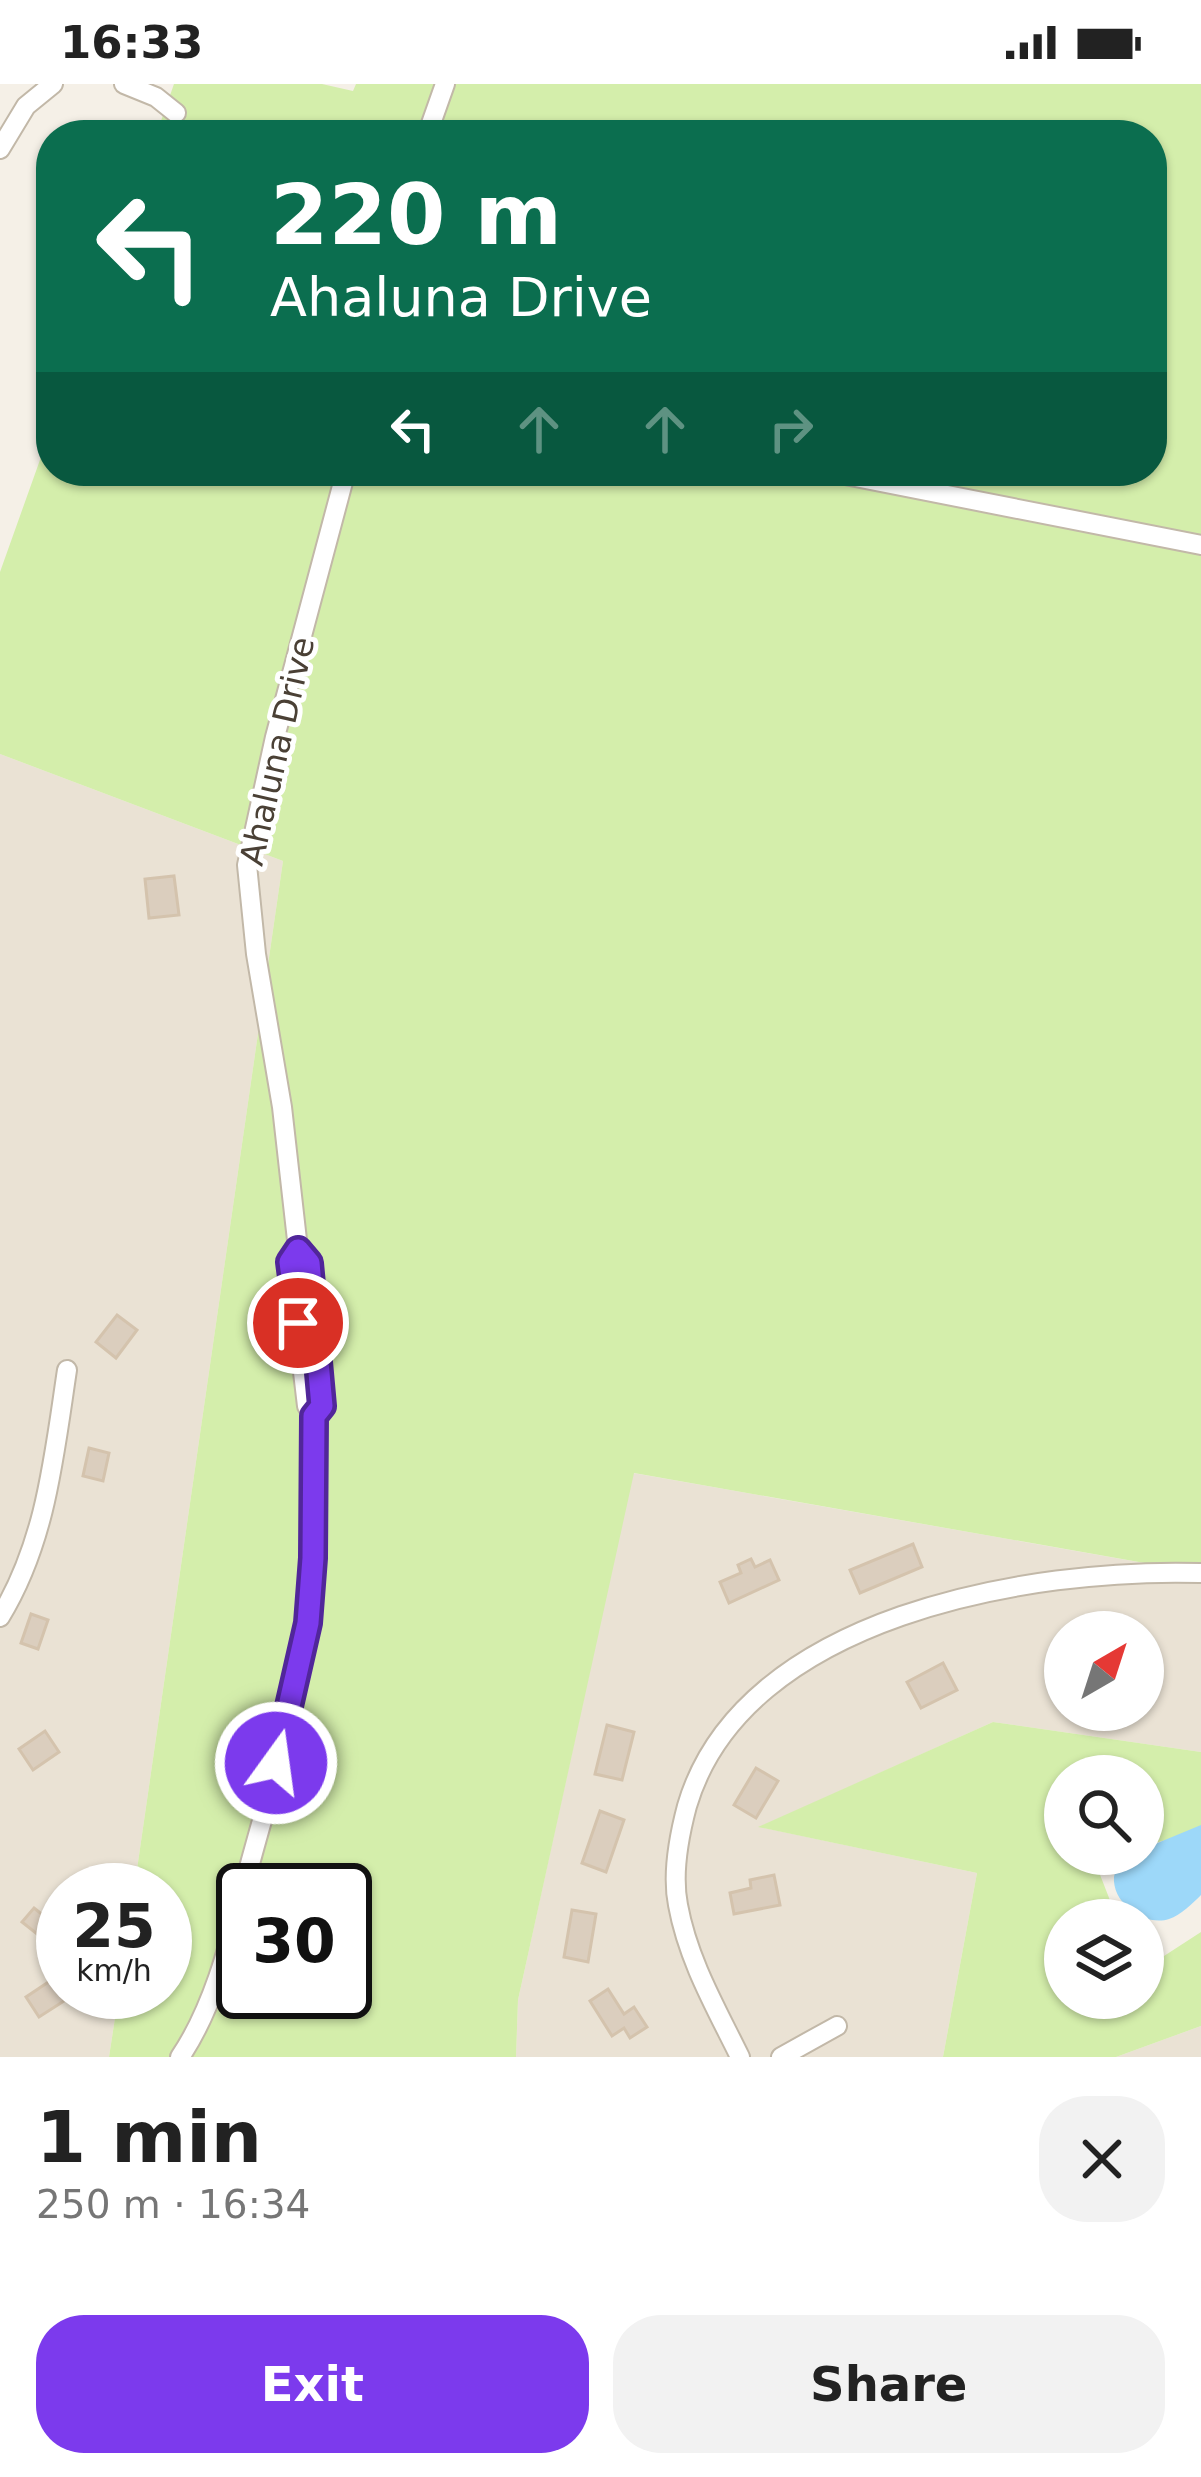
<!DOCTYPE html>
<html lang="en">
<head>
<meta charset="utf-8">
<style>
	body { margin:0; font-family:"DejaVu Sans",sans-serif; background:#f2f2f2; color:#222; height:100vh; display:flex; flex-direction:column; font-size:45px; white-space:nowrap }
	* { box-sizing:border-box; margin:0 }
	p { font-size:39px; color:#767676 }
	.icon { flex:none; width:66px; height:66px; fill:none; stroke:currentColor; stroke-width:2; stroke-linecap:round; stroke-linejoin:round }
	.map { position:relative; height:1973px; overflow:hidden }
	.drawer { display:flex; flex-direction:column; background:#fff; flex:1 }
	.drawer>* { flex:none }
	.guide { position:absolute; left:36px; top:36px; width:1131px; height:366px; border-radius:48px; box-shadow:0 3px 9px #0004; background:#0b6e4f; color:#fff; overflow:hidden }
	.needle { width:78px; rotate:39deg }
	.controls { position:absolute; left:1044px; top:1527px; display:grid; gap:24px }
	.controls a { display:grid; place-items:center; width:120px; height:120px; border-radius:50%; background:#fff; box-shadow:0 3px 9px #0004; font-size:60px }
	.speed { position:absolute; left:36px; top:1779px; display:flex; gap:24px; font-size:60px; font-weight:700; text-align:center }
	.speed>* { display:grid; place-content:center; width:156px; height:156px; border-radius:50%; background:#fff; box-shadow:0 3px 9px #0004; line-height:1 }
	.speed small { font-size:30px; font-weight:400 }
	.speed .limit { border:6px solid #111; border-radius:18px; background:#fff; color:#111 }
	.pin { position:absolute; display:grid; place-items:center; width:102px; height:102px; color:#fff; margin:-51px; border:6px solid #fff; border-radius:50%; box-shadow:0 3px 12px #0007 }
	.me { position:absolute; width:132px; margin:-66px; rotate:14deg; stroke-linejoin:round; filter:drop-shadow(0 0 9px #0008) }
	.turn { display:flex; align-items:center; gap:42px; height:252px; padding:0 36px; font-size:54px }
	.turn .icon { width:156px; height:156px; stroke-width:2.5 }
	.turn b { display:block; font-size:84px; line-height:102px }
	.lanes { display:flex; align-items:center; height:114px; padding:0 36px; background:#0003; justify-content:center; gap:60px; direction:ltr }
	.lanes .off { opacity:.35 }
	.round { display:grid; place-items:center; flex:none; width:126px; height:126px; border-radius:48px; background:#f2f2f2 }
	.overview { display:flex; align-items:center; justify-content:space-between; height:204px; padding:0 36px }
	h1 { font-size:72px; font-weight:800; line-height:90px }
	.action { display:flex; gap:24px; margin-top:auto; padding:24px 36px }
	.action a { flex:1; height:138px; border-radius:48px; background:#7c3aed; color:#fff; font-size:48px; font-weight:800; line-height:138px; text-align:center }
	.action a+a { background:#f2f2f2; color:#222 }
	.status { display:flex; justify-content:space-between; align-items:center; height:84px; padding:0 60px; background:#fff; direction:ltr }
	.status svg { height:33px; fill:currentColor }
	.map>svg:first-child { display:block }
</style>
</head>
<body>
<div class="status"><b>16:33</b><svg viewBox="0 0 49 12"><path d="M0 12V9h3v3zM5 12V6h3v6zM10 12V3h3v9zM15 12V0h3v12zM26 1h20v11H26zM47 4h2v5h-2z"/></svg></div>
<div class="map">
<svg width="1201" height="1973" viewBox="0 0 1201 1973">
	<rect width="100%" height="100%" fill="#f5f0e7"/>
	<path fill="#eae2d4" fill-rule="evenodd" d="M0 670 283 777 134 1806H63V1908H119L109 1973H0Z
		M633 1389 1201 1489V1668L993 1638 760 1743 977 1789 943 1973H516L518 1916ZM1065 1548H1143V1626H1065Z
		M1201 1942V1973H1116Z"/>
	<path fill="#d4eeab" fill-rule="evenodd" d="M174 0H322L353 7 356 0H1201V1489L634 1389 518 1916 516 1973H109L119 1908H165V1806H134L283 777 0 670V488L51 345V387H1152V51H156ZM243 1806H345V1908H243Z
		M993 1638 1201 1668V1747L1143 1762V1692H1065V1770H1092L1111 1819 1127 1836H1065V1914H1143V1852L1164 1872 1201 1848V1942L1116 1973H943L977 1789 758 1743Z"/>
	<path fill="#9dd8f9" d="M1201 1741V1811C1193 1819 1181 1831 1169 1835 1146 1843 1112 1820 1114 1793 1115 1783 1126 1776 1132 1770H1143V1765Z"/>
	<path fill="#dbcebe" stroke="#d4c3ad" stroke-width="3" d="M174 792 179 831 149 834 145 795Z
		M117 1231 137 1246 116 1274 96 1258Z
		M89 1364 109 1369 103 1397 83 1392Z
		M913 1460 922 1483 860 1509 850 1486Z
		M751 1475 755 1483 770 1476 779 1496 729 1519 720 1498 741 1489 738 1481Z
		M31 1530 48 1536 38 1565 21 1559Z
		M943 1579 957 1606 921 1624 907 1598Z
		M607 1641 634 1648 622 1696 595 1690Z
		M45 1647 59 1668 33 1686 19 1665Z
		M756 1684 778 1697 756 1734 734 1721Z
		M600 1727 624 1736 606 1788 582 1779Z
		M774 1791 780 1821 734 1830 730 1809 751 1804 750 1796Z
		M34 1824 63 1847 51 1861 22 1838Z
		M572 1826 596 1830 588 1878 564 1873Z
		M59 1891 63 1908H78L39 1933 26 1913Z
		M608 1905 624 1930 634 1923 647 1943 630 1954 624 1944 612 1952 590 1917Z"/>
	<g fill="none" stroke-linecap="round" stroke-linejoin="round">
		<g stroke="#c2b8a8" stroke-width="22">
			<path id="minor" d="M124 0 156 13 176 29
				M427 51 445 0
				M0 65 26 22 53 0
				M825 387 1201 461
				M298 1165 290 1178 307 1322 314 1332
				M0 1533C46 1458 54 1372 67 1286
				M243 1806C266 1717 297 1627 308 1536 316 1468 314 1400 314 1332L322 1322 309 1179 298 1165 282 1023 256 870 247 781 275 653 346 387
				M180 1973C212 1926 229 1862 243 1807
				M740 1973C716 1924 688 1876 678 1821 672 1791 679 1752 687 1722 743 1531 1031 1484 1201 1489
				M781 1973 837 1942"/>
		</g>
		<use href="#minor" stroke="#fff" stroke-width="18"/>
	</g>
	<g fill="none" stroke-linecap="round" stroke-linejoin="round">
		<g stroke="#51269a" stroke-width="30">
			<path id="route" d="M276 1679 308 1539 313 1474 314 1332 322 1322 309 1179 298 1166 290 1178 298 1239"/>
		</g>
		<use href="#route" stroke="#7c3aed" stroke-width="21"/>
	</g>
	<g text-anchor="middle" dominant-baseline="central" stroke-width="10" stroke-linejoin="round" paint-order="stroke">
		<g font-size="33" fill="#4a4035" stroke="#fff">
			<text transform="translate(277 667) rotate(-77)">Ahaluna Drive</text>
		</g>
	</g>
</svg>
<div class="controls">
<a><svg class="needle" viewBox="-14 -14 28 28"><path d="M0-13l5 13h-10z" fill="#e53935"/><path d="M0 13l5-13h-10z" fill="#767676"/></svg></a>
<a><svg class="icon" aria-label="search" viewBox="0 0 24 24"><circle cx="10" cy="10" r="6"/><path d="M15 15l6 6"/></svg></a>
<a><svg class="icon" aria-label="layers" viewBox="0 0 24 24"><path d="M12 4l9 5-9 5-9-5zM3 14l9 5 9-5"/></svg></a>
</div>
<div class="speed"><div>25<small>km/h</small></div><div class="limit">30</div></div>
<div class="pin" style="left:298px;top:1239px;background:#d93025"><svg class="icon" aria-label="arrive" viewBox="0 0 24 24"><path d="M6 21V4h12l-3 4 3 4H6"/></svg></div>
<svg class="me" style="left:276px;top:1679px" viewBox="-20 -20 40 40"><circle r="17" fill="#7c3aed" stroke="#fff" stroke-width="3"/><path d="M0-11L8 9 0 5-8 9z" fill="#fff"/></svg>
<div class="guide">
<div class="turn"><svg class="icon" aria-label="left" viewBox="0 0 24 24"><path d="M17 20v-9H6M10 6l-5 5 5 5"/></svg><div><b>220 m</b>Ahaluna Drive</div></div>
<div class="lanes"><svg class="icon" aria-label="left" viewBox="0 0 24 24"><path d="M17 20v-9H6M10 6l-5 5 5 5"/></svg><svg class="icon off" aria-label="ahead" viewBox="0 0 24 24"><path d="M12 20V5M6 11l6-6 6 6"/></svg><svg class="icon off" aria-label="ahead" viewBox="0 0 24 24"><path d="M12 20V5M6 11l6-6 6 6"/></svg><svg class="icon off" aria-label="right" viewBox="0 0 24 24"><path d="M7 20v-9h11M14 6l5 5-5 5"/></svg></div>
</div>
</div>
<section class="drawer">
<div class="overview"><div><h1>1 min</h1><p>250 m · 16:34</p></div><a class="round"><svg class="icon" aria-label="close" viewBox="0 0 24 24"><path d="M6 6l12 12M18 6L6 18"/></svg></a></div>
<div class="action"><a>Exit</a><a>Share</a></div>
</section>
</body>
</html>
